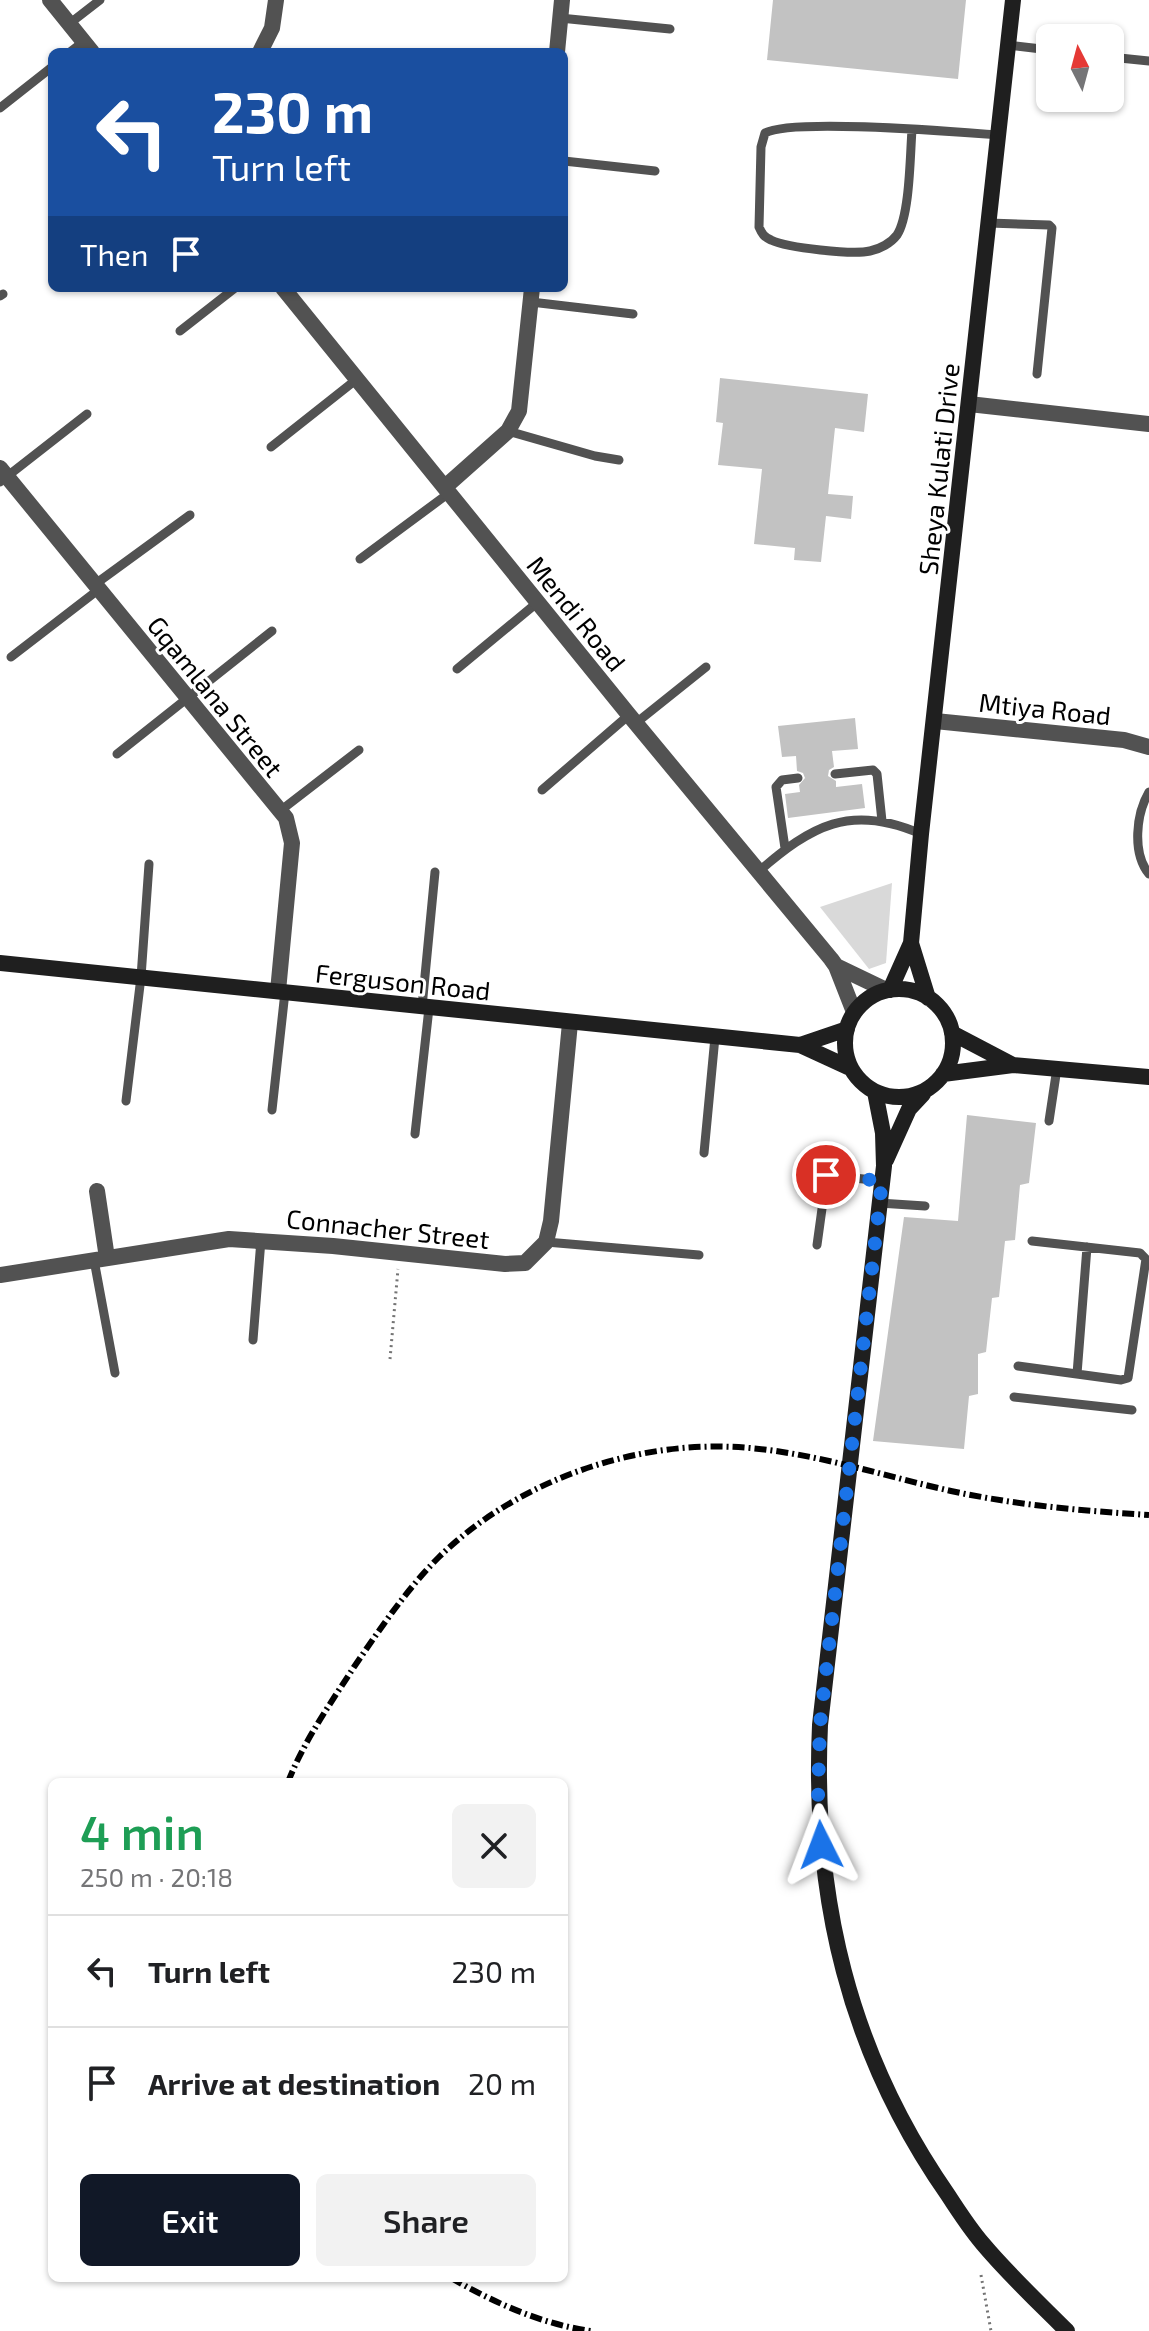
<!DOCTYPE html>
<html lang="en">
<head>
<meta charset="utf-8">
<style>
	body { margin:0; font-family:"Exo 2",sans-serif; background:#f2f2f2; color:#202124; height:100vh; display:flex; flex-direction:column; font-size:30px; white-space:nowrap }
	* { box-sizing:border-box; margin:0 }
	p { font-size:26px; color:#757577 }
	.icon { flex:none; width:44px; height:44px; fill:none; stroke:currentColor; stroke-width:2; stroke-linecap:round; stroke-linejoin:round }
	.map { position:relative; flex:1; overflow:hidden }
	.sheet { position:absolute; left:48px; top:1778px; width:520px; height:504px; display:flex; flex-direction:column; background:#fff; border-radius:12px; box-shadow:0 2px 6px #0004 }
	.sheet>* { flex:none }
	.top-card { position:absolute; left:48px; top:48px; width:520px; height:244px; border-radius:12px; box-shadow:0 2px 6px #0004; background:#1a4fa0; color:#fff; overflow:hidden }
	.needle { width:52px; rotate:354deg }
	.tools { position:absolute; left:1036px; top:24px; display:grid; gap:16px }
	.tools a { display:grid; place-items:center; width:88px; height:88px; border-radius:12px; background:#fff; box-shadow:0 2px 6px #0004; font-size:40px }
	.pin { position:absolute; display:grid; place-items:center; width:68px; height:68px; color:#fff; margin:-34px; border:4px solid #fff; border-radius:50%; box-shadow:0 2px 8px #0007 }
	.me { position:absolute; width:88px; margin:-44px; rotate:357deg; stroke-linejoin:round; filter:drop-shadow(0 0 6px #0008) }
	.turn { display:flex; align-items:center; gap:28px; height:168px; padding:0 32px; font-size:36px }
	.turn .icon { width:104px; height:104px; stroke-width:2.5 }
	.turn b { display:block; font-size:56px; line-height:68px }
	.then { display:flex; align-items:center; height:76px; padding:0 32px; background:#0003; gap:16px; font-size:30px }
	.round { display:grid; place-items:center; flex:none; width:84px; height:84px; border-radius:12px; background:#f2f2f2 }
	.headline { display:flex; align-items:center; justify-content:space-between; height:136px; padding:0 32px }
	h1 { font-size:48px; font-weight:600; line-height:60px; color:#1e9e55 }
	.cta { display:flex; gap:16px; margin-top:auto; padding:16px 32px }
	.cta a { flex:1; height:92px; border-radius:12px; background:#111827; color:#fff; font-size:32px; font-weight:600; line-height:92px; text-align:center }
	.cta a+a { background:#f2f2f2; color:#202124 }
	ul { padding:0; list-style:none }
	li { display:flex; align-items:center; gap:24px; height:112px; padding:0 32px; border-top:2px solid #e0e0e0 }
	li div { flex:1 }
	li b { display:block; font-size:30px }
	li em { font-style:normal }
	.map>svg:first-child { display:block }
</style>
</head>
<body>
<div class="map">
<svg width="1149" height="2331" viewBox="0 0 1149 2331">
	<rect width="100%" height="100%" fill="#fff"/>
	<path fill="#d9d9d9" d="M892 883 886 963 869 969 820 907Z"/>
	<path fill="#c2c2c2" d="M773 0H966L958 79 767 60Z
		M720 378 868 394 864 432 835 428 828 494 853 496 851 519 826 516 821 562 794 560 795 548 754 544 762 469 718 465 723 423 716 422Z
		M855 718 858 749 832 751 834 767 829 770 828 776 836 781V787L862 784 865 808 788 818 785 794 800 792 799 785 805 778 803 773 797 771 796 756 782 757 778 726Z
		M967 1115 1036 1123 1029 1183 1020 1185 1015 1240 1005 1241 999 1297 992 1298 986 1352 978 1354V1394L969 1396 964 1449 873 1441 904 1217 958 1221Z"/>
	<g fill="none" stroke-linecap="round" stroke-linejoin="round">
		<path stroke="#747474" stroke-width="3" stroke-dasharray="2 4" stroke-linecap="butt" d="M390 1359 398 1269
			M981 2275 991 2331"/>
		<path stroke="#525252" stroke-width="9" d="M560 18 670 29
			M69 24 100 0
			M1008 45 1050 50
			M70 52 83 42
			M1110 57 1149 61
			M0 108 52 67
			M912 130C910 155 910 215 897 235 891 243 880 249 870 251 853 255 788 248 771 240 764 237 762 234 759 227L761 147 765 133C792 118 957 132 998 135
			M564 161 655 171
			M989 223 1049 225 1052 228 1037 374
			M0 296 3 294
			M531 302 633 314
			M180 331 235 288
			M508 431 595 456 619 460
			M271 447 357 379
			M0 482 87 414
			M360 559 449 493
			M94 585 190 515
			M11 657 98 590
			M457 669 538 602
			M636 723 706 667
			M117 754 272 631
			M835 774 873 770 877 774 882 821
			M542 790 629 715
			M1149 792C1136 814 1132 853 1149 874
			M280 811 359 750
			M785 848 776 787 782 780 798 778
			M758 872C811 826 850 803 921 834
			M422 1007 435 872
			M126 1101 141 977 149 864
			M272 1110 285 992
			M1049 1121 1057 1068
			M415 1134 429 1008
			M704 1153 715 1037
			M826 1175 882 1181
			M879 1203 925 1206
			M546 1242 699 1255
			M817 1245 829 1158
			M94 1260 115 1373
			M253 1340 261 1240
			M1018 1366 1121 1380 1128 1378 1146 1259 1140 1253 1032 1241
			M1077 1374 1087 1247
			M1014 1397 1132 1410"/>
		<path stroke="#525252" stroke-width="16" d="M50 0 92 52
			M260 52 272 28 276 0
			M557 52 562 0
			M283 288 629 715 831 959 836 966 854 1012
			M969 404 1149 424
			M0 468 286 818 292 843 278 991
			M445 487 508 431 519 411 532 288
			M935 721 1124 740 1149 747
			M836 966 886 990
			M97 1191 107 1258
			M0 1275 229 1239 333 1246 505 1264 525 1263 546 1242 551 1221 570 1023"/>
		<path stroke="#1f1f1f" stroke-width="16" d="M911 943 928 998
			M0 963 800 1045 850 1068
			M845 1043a54 54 0 1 1 108 0a54 54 0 1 1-108 0Z
			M890 990 911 943 921 834 1013 0
			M952 1033 1013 1065
			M800 1045 847 1029
			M943 1074 1013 1065 1149 1077
			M875 1092 883 1133 884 1166 820 1725C812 1897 849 2053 948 2195 959 2212 970 2229 983 2244 1009 2275 1039 2303 1067 2331
			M886 1160 909 1109 923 1094"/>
		<path stroke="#000" stroke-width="6" stroke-dasharray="12 4 2 4" stroke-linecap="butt" d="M288 1782C304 1741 330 1704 354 1667 380 1629 406 1590 439 1557 519 1479 639 1438 750 1448 818 1454 884 1476 951 1491 1016 1505 1083 1511 1149 1515
			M451 2278C495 2303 541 2324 591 2331"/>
	</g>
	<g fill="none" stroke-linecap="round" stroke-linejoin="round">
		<path stroke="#1a73e8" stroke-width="14" stroke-dasharray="0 25.2" d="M821 1845 818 1793 820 1725 882 1181 826 1175"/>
	</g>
	<g text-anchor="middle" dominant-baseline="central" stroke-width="6" stroke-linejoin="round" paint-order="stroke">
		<g font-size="26" fill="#000" stroke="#fff">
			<text transform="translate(938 469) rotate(-84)">Sheya Kulati Drive</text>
			<text transform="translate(577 613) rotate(51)">Mendi Road</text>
			<text transform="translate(216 696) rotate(51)">Gqamlana Street</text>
			<text transform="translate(1045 708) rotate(6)">Mtiya Road</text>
			<text transform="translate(403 981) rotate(6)">Ferguson Road</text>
			<text transform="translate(388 1228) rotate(6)">Connacher Street</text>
		</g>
	</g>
</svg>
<div class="tools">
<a><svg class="needle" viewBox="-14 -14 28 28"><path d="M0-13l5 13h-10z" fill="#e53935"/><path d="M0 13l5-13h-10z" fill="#757577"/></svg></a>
</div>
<div class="pin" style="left:826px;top:1175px;background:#d93025"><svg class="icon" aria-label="arrive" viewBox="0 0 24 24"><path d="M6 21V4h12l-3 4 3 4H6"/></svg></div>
<svg class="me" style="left:821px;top:1845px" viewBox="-20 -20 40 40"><path d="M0-17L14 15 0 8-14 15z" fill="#1a73e8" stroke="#fff" stroke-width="4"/></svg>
<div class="top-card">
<div class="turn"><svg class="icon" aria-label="left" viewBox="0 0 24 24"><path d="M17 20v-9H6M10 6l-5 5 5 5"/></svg><div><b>230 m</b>Turn left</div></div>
<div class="then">Then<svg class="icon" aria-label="arrive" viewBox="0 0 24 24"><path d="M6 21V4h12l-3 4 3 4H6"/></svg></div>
</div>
<section class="sheet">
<div class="headline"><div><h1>4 min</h1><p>250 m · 20:18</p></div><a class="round"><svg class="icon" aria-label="close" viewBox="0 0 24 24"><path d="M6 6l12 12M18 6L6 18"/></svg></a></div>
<ul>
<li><svg class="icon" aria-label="left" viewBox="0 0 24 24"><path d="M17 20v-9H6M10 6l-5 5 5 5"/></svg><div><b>Turn left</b></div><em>230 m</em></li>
<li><svg class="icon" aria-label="arrive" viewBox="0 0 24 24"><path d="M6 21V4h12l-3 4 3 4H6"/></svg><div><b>Arrive at destination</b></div><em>20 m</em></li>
</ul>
<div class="cta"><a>Exit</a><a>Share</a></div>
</section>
</div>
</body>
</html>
